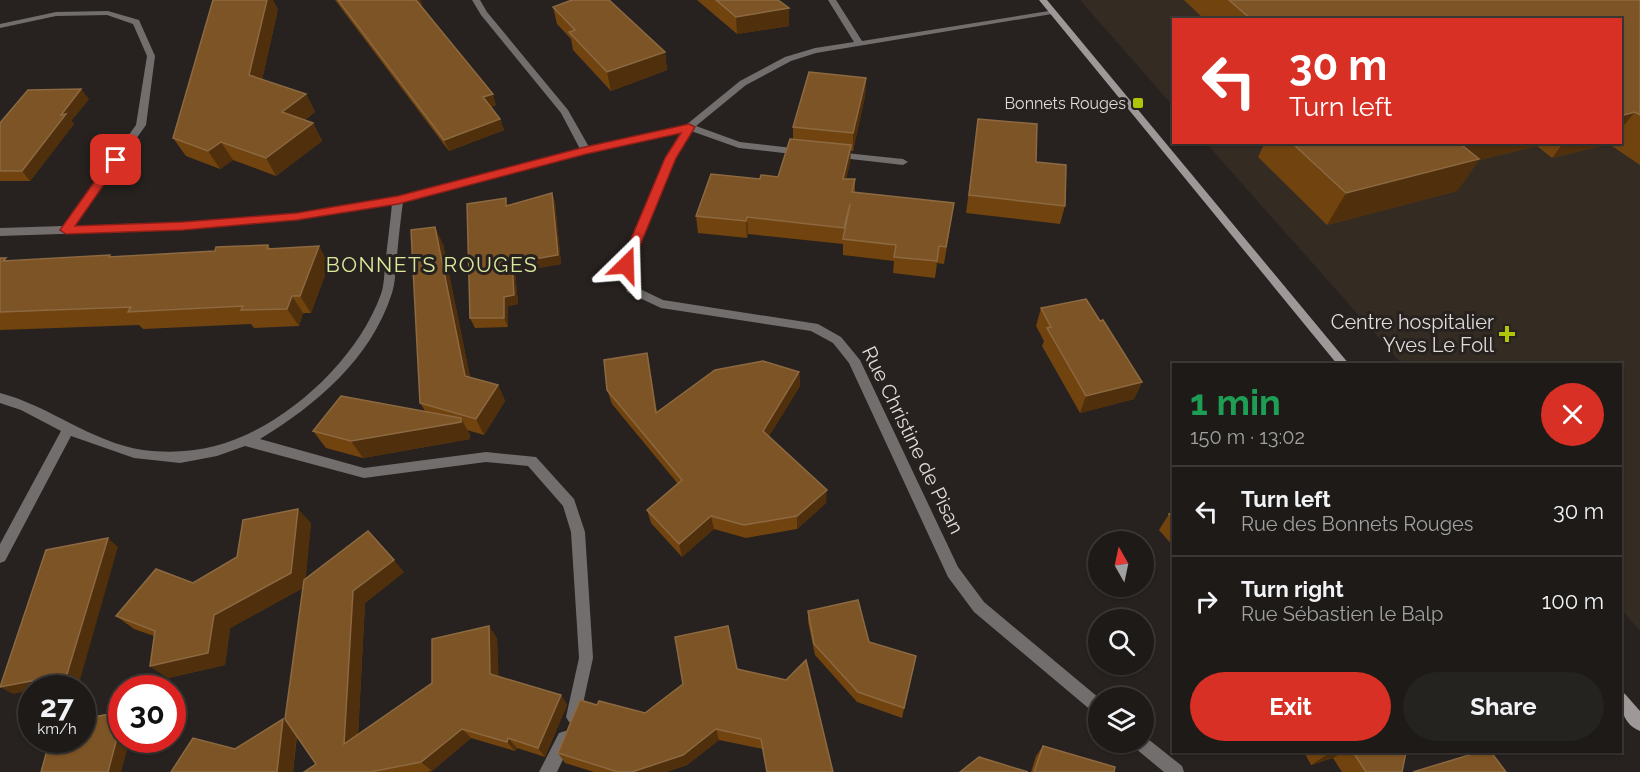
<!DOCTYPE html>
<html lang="en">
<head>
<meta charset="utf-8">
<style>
	body { margin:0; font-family:Raleway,sans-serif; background:#252320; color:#f1f3f6; height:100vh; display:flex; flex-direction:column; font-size:22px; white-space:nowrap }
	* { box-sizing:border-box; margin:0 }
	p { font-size:20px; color:#a0a1a1 }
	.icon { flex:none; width:33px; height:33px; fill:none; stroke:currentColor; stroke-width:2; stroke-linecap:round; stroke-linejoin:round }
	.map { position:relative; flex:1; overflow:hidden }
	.side { position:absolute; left:1172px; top:363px; width:450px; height:390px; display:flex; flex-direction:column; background:#1d1a17; border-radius:0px; box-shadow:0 2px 4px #0004,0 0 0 2px #3b3836 }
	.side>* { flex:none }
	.guide { position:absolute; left:1172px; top:18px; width:450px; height:126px; border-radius:0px; box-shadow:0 2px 4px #0004,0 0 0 2px #3b3836; background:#d93025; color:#fff; overflow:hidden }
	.needle { width:39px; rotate:351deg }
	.controls { position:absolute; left:1088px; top:531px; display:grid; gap:12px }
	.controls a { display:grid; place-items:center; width:66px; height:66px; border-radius:50%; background:#1d1a17; box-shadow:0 2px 4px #0004,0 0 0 2px #3b3836; font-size:30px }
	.speed { position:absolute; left:18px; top:675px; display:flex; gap:12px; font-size:30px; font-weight:700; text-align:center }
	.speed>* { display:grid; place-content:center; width:78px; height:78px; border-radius:50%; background:#1d1a17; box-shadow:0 2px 4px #0004,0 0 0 2px #3b3836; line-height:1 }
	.speed small { font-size:15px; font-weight:400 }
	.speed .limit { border:9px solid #d22; background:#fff; color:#111 }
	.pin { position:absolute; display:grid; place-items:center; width:51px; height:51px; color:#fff; margin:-26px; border-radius:12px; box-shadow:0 3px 9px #0006 }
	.me { position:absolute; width:66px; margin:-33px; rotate:22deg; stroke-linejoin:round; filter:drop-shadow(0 0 4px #0008) }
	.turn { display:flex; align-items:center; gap:21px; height:126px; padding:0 18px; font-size:27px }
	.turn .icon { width:78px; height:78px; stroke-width:2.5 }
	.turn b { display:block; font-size:42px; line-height:51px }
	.round { display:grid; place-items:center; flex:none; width:63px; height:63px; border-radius:32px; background:#252320 }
	.head { display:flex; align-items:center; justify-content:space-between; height:102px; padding:0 18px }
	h1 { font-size:36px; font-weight:700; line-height:45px; color:#1e9e55 }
	.action { display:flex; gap:12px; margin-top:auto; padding:12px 18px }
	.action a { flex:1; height:69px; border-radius:36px; background:#d93025; color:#fff; font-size:24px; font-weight:700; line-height:69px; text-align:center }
	.action a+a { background:#252320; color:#f1f3f6 }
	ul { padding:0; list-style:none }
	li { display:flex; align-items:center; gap:18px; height:90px; padding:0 18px; border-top:2px solid #3b3836 }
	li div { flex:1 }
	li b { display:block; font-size:22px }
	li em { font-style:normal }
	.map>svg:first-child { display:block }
</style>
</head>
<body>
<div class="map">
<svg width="1640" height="772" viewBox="0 0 1640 772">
	<rect width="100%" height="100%" fill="#27221f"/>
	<path fill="#342b23" d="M1080 0H1640V631L1620 608V364H1402L1206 143 1620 142V20H1173V106Z"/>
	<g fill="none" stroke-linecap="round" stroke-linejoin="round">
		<path fill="#716e6d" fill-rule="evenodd" d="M472 0H480L487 12 568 110 589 147 686 125 740 81 785 57 815 48 854 42 828 0H836L862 41 1055 10V14H1052L816 53 791 61 746 85 696 126 740 142 801 149 806 152 801 155 739 148 691 131 675 158 631 265 636 287 663 300 818 324 841 337 860 360 958 567 984 602 1099 698 1098 715 1093 712 974 612 948 577 849 363 833 343 811 331 661 308 627 292 621 265 665 158 681 132 586 154 403 202C400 223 398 245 396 266 395 275 395 284 392 293 371 359 316 405 260 439L364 468 486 452 536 457 574 499 585 532 593 658 579 722 574 725 569 722 566 717 579 658 571 532 563 506 528 466 486 462 364 478 245 446 217 456 180 463 134 458 71 436 5 561 0 563V544L61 431 21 410 0 403V393C50 406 91 442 143 450 167 453 192 452 215 446 284 428 357 361 381 294 384 286 384 276 385 267 387 246 390 225 392 204L297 220 182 230 0 236V228L63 226 136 125 147 56 133 24 107 15 56 16 0 28V24L56 12 108 11 139 20 155 56 146 125 74 226C148 224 223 222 297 214 393 202 487 174 580 149L561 113 481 15Z
			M836 152 903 159 908 162 903 165 833 157 831 155Z
			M565 731 571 733 573 739 557 772H539L559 733Z
			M1143 735 1182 766 1184 772H1164L1135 748 1133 742H1143Z"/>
		<path fill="#9e9898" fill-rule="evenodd" d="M1039 0H1047L1349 364H1337Z
			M1620 691 1625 694 1640 711V731C1623 724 1620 708 1620 691Z"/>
	</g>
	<path fill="#71430f" d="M335 0H420L422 5H421L496 105 491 107 500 119 504 130 449 151Z
		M697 0H778L789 8V26L737 34Z
		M1184 0H1640V165L1609 144 1552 158 1537 146 1479 160 1457 191 1327 225 1258 157 1265 142H1620V20H1205Z
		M553 7 665 52 667 70 611 91 573 50 571 39 557 24Z
		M278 9 262 80 306 94 315 112 305 120 313 123 322 141 276 176 233 160 220 169 186 156 173 138Z
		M866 78 865 96 853 151H851L850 162 846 179H855V193L954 203 944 264 937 263 935 278 893 273 894 261 843 255V244L748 234 747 238 698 233 696 216 760 179 778 177 793 139V127Z
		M89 99 71 121 74 124 30 181H0V123Z
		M978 119 1036 162 1065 206 1060 224 966 213Z
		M552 193 555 203 561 264 515 272 518 304 508 306V327L475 328 470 318 508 205Z
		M443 244 470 377 498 385 505 401 484 435 467 430 470 435V439L363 458 326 448 313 431 425 411 420 403Z
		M268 245 271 249 329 264 311 313H303L299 326 254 328 251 324 143 329 139 325 0 330V258L9 261 111 257 215 251Z
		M1041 308 1100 321 1142 382 1134 399 1080 413 1042 346 1044 341 1036 326Z
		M647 353 650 368 657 412 799 372 800 386 769 436 826 503 797 529 746 538 714 529 682 557 651 523 647 510 678 484 612 404 607 390Z
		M1173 512V546L1159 530 1169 514Z
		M311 523 305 579 404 572 365 603 358 735 497 638 498 676 561 695 567 705 545 757 517 748 515 751 471 738 432 771 427 772H304L316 764 297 736 293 772H171L235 749 283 719 287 722 303 588 230 628 225 665 168 678 150 666 154 636 134 629 116 616 193 583Z
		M808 611 869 642 916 656 902 718 857 702 815 655 808 622Z
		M737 669 786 680 763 749 719 740 687 765 666 772H594L565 763 558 753 597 705 645 713Z
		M1043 746 1114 772H1031L1036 756Z
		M1304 752H1406L1402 772H1342L1333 758 1311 765Z"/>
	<path fill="#4f2f0c" d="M267 0H273L278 9 259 93 249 75Z
		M414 0H420L422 5 417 7Z
		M789 8V26L737 34 736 17Z
		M665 52 667 70 611 91 607 72Z
		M866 78 865 96 853 151V133Z
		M81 89 89 99 71 121 74 124 30 181 22 171 61 115Z
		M306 94 315 112 292 130 282 112Z
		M493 94 496 105 486 108 483 97Z
		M1635 112 1620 130V116Z
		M500 119 504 130 449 151 444 140Z
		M313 123 322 141 276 176 266 158Z
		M221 142 233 160 220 169 208 151Z
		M1453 142H1540L1537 146 1479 160 1457 191 1327 225 1346 193Z
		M1564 142H1610L1609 144 1552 158Z
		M851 145 850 162 843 195V179Z
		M552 193 555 203 561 264 515 272 518 304 508 306V327L504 318V297L512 263Z
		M747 217 748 234 747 238 746 221Z
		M435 227 443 244 473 392 465 376Z
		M319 246 329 264 311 313 300 296Z
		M292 296 303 313 299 326 287 309Z
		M647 353 650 368 659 427 656 413Z
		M799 372 800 386 764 444 763 431Z
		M1142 382 1134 399 1080 413 1086 396Z
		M498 385 505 401 484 435 476 419Z
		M461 418 470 435V439L363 458 351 441Z
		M827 490 826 503 797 529V516Z
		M298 509 311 523 305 587 230 628 225 665 168 678 150 666 214 615Z
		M711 516 714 529 682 557 679 544Z
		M108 538 118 547 80 680 40 688H32V690L13 694 0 687Z
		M394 560 404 572 365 603 357 754 344 744 353 591Z
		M489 626 497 638 499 685 490 674Z
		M561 695 567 705 545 757 538 748Z
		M122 719V740H130L121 772H108Z
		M283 719 297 729 293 772H277Z
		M462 729 471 738 432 771 421 762Z
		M716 729 719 740 687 765 666 772H632Z
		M508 738 517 748 515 751 507 742Z
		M1335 752H1343L1333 758 1311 765 1328 754Z"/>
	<path fill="#7d5425" stroke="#8c6941" stroke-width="1.5" d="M213 0H267L249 75 306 94 282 112 313 123 266 158 221 142 208 151 173 138Z
		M338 0H416L493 94 483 97 500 119 444 140Z
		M572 0H609L665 52 607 72 569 32 575 30 553 7Z
		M716 0H778L789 8 736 17Z
		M1229 0H1640V115L1635 112 1620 116V20H1252Z
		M809 72 866 78 853 133 793 127Z
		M81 89 61 115 66 114 22 171H0V123L28 90Z
		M978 119 1037 124 1036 162 1066 165 1065 206 969 195Z
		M790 139 851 145 843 179H855L852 192 954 203 946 247 939 246 937 261 894 257 896 245 843 239 850 204 844 228 747 217 746 221 696 216 711 174 760 179 761 175 778 177Z
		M1291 142H1458L1479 159 1346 193Z
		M552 193 558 255 512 263 514 295 504 297V318H470L467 204 506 198V206Z
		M435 227 465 376 498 385 476 419 420 403 411 230Z
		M268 245 267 249 319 246 300 296H292L287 309 241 310 243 306 128 312 131 307 0 312V258H6L3 261 110 255 109 257 215 251 216 247Z
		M1086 299 1100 321 1103 320 1142 382 1086 396 1047 328 1051 327 1041 308Z
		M647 353 656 413 715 370 763 361 799 372 763 431 827 490 797 516 744 525 711 516 679 544 647 510 682 480 607 390 604 360Z
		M341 396 461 418V422L351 441 313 431Z
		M298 509 291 573 214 615 208 653 150 666 155 631 116 616 156 569 193 583 237 557 243 520Z
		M1173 512V519L1169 514Z
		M368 531 394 560 353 591 344 744 432 683V639L489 626 490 674 561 695 538 748 508 738 507 742 462 729 421 762 370 772H304L316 764 285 719 304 580Z
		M108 538 67 674 0 687 46 550Z
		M858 600 869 642 916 656 904 708 858 692 814 644 808 611Z
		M728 626 737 669 786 680 806 660 833 772H767L761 739 716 729 683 755 632 772H618L558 753 580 700 597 705 599 701 645 713 683 684 675 637Z
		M122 712V719L108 772H41L50 740H82V719Z
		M283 719 277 772H171L193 738 235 749Z
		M1043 746 1115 767 1114 772H1034Z
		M1353 752H1406L1402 772H1366Z
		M1479 752H1491L1506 772H1413Z
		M979 757 1028 772H960Z"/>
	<path fill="#d93025" stroke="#8d1f18" stroke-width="1.5" d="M689 124 695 127 676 158 632 265 626 269 620 265 665 158 681 133 586 154 398 204 297 220 183 230 66 234 60 230 112 157 116 156 121 160 75 226 183 222 297 213 398 196 585 147Z"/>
	<g fill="#afc506" stroke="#27221f" stroke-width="2">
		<rect x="1132" y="97" width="12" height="12" rx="3"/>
		<path d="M1504 325h6v6h6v6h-6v6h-6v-6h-6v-6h6z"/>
	</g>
	<g text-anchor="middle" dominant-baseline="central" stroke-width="6" stroke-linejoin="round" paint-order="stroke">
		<g font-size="16" fill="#dfdcd9" stroke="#27221f" text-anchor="end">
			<text x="1126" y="103">Bonnets Rouges</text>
		</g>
		<g font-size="20" fill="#dfdcd9" stroke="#27221f" text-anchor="end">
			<text x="1494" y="322">Centre hospitalier<tspan x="1494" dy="23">Yves Le Foll</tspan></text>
		</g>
		<g font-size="20" fill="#dfdcd9" stroke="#27221f">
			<text transform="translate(913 440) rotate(64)">Rue Christine de Pisan</text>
		</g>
		<g font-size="21" letter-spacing="1.5" fill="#dae99c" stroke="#27221f">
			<text x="432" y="264">BONNETS ROUGES</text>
		</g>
	</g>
</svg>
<div class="controls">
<a><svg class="needle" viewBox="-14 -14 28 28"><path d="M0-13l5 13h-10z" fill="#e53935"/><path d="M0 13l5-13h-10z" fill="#a0a1a1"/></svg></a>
<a><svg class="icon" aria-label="search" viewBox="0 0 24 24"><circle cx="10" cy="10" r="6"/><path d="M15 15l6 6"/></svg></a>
<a><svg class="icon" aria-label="layers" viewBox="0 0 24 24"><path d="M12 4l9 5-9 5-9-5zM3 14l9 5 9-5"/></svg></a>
</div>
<div class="speed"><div>27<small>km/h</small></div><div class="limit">30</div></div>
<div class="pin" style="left:116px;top:160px;background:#d93025"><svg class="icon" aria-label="arrive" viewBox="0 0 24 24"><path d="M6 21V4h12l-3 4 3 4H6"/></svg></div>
<svg class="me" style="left:626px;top:265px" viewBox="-20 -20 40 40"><path d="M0-17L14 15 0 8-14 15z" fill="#d93025" stroke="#fff" stroke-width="4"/></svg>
<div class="guide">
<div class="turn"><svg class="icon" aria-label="left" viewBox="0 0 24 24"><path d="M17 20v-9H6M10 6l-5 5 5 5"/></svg><div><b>30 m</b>Turn left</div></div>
</div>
<section class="side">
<div class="head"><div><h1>1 min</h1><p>150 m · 13:02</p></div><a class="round" style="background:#d93025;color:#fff"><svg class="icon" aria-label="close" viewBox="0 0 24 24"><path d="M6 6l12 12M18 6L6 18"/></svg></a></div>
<ul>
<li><svg class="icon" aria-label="left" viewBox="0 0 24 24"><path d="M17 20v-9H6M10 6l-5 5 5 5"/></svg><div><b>Turn left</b><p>Rue des Bonnets Rouges</p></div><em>30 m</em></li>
<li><svg class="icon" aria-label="right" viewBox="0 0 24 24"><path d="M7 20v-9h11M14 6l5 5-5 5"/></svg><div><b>Turn right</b><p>Rue Sébastien le Balp</p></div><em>100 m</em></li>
</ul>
<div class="action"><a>Exit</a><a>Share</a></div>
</section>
</div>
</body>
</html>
